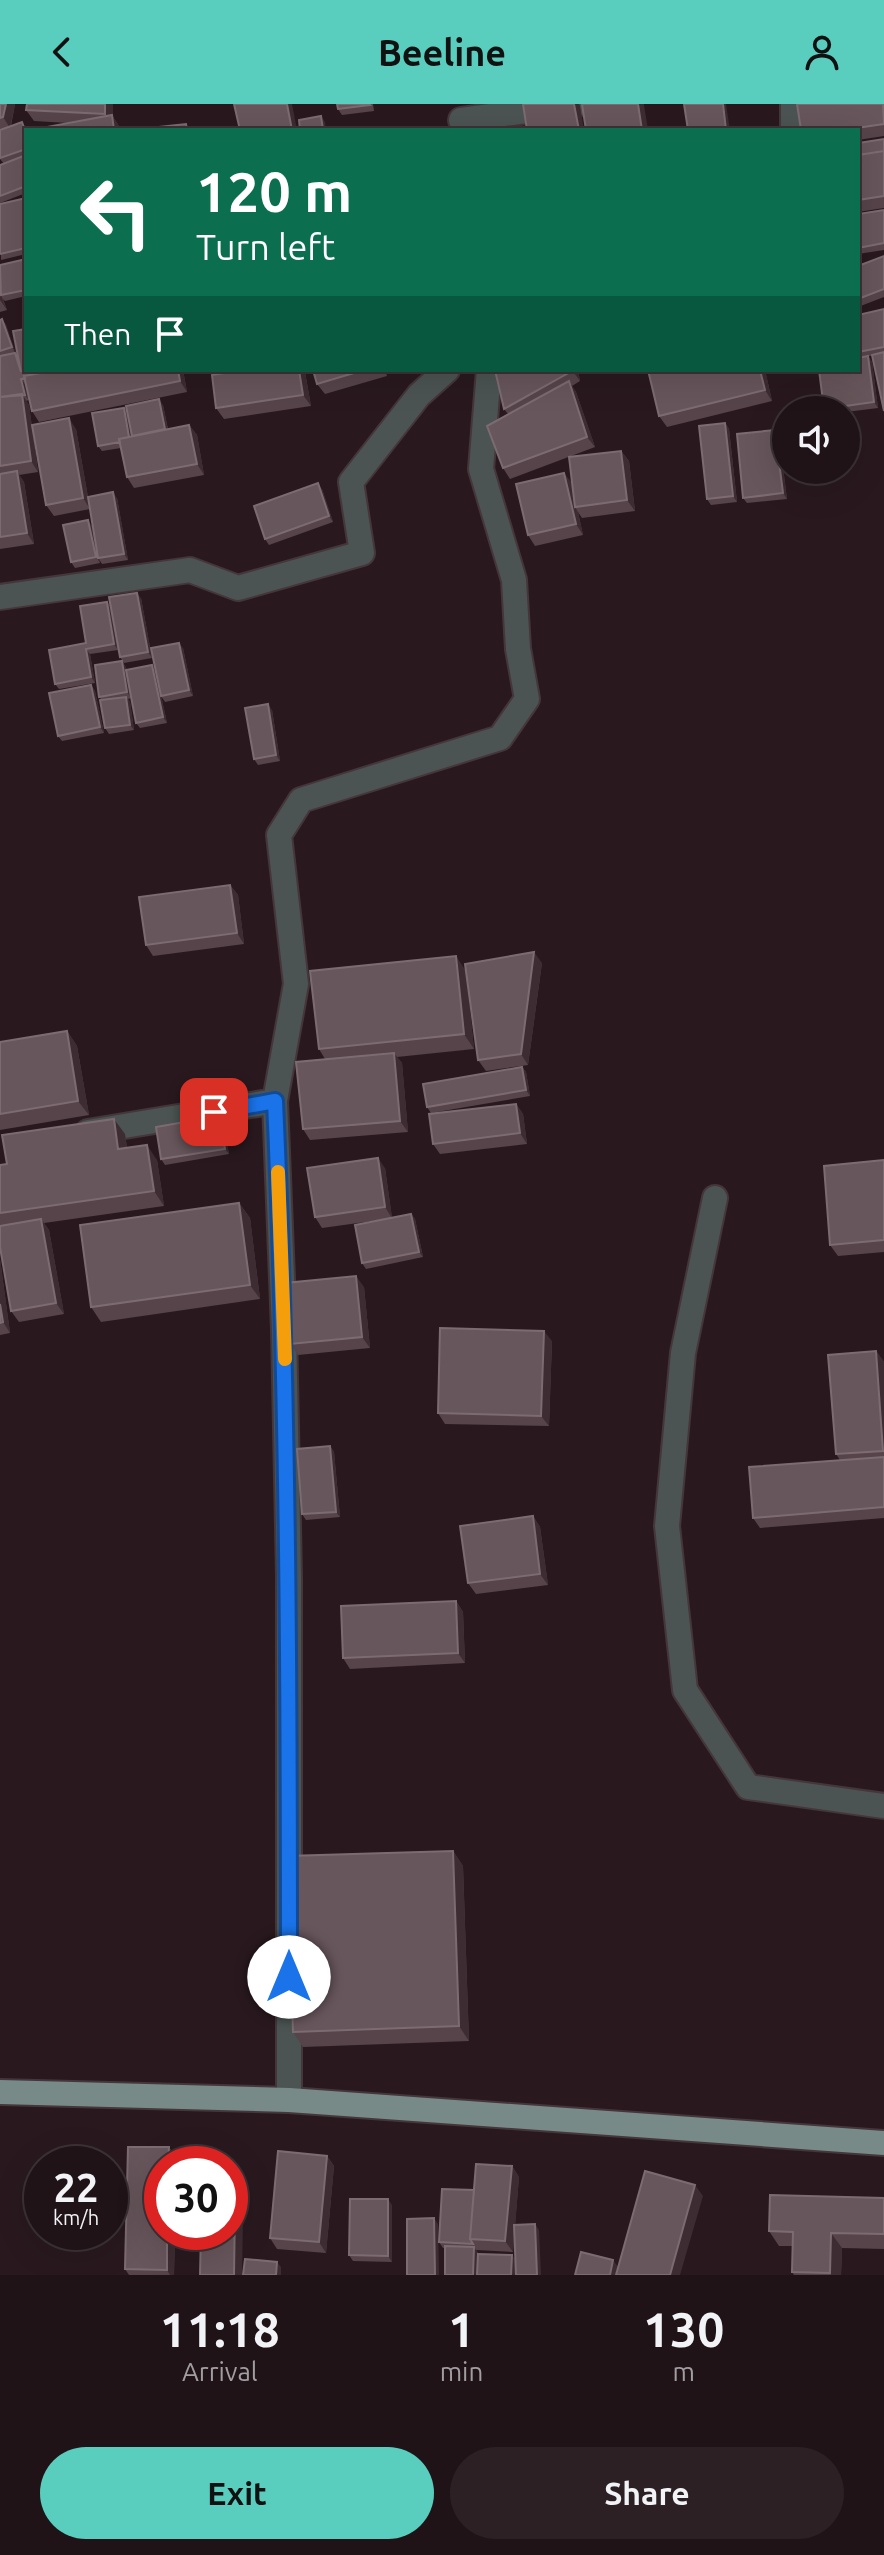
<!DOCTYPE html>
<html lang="en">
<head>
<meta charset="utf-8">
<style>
	body { margin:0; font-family:Ubuntu,sans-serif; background:#2c2024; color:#f1f3f6; height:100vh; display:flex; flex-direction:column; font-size:30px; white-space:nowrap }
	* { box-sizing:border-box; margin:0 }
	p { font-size:26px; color:#a19ea1 }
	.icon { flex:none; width:44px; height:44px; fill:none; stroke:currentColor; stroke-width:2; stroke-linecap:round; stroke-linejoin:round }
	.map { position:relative; height:2171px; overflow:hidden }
	.panel { display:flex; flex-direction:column; background:#1f1317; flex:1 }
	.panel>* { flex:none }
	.banner { position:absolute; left:24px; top:24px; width:836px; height:244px; border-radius:0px; box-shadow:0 8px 32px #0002,0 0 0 2px #3c3236; background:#0b6e4f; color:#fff; overflow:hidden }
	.fabs { position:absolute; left:772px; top:292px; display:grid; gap:16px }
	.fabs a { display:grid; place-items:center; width:88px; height:88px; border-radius:50%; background:#1f1317; box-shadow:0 8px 32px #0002,0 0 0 2px #3c3236; font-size:40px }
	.speed { position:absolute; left:24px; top:2042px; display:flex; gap:16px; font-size:40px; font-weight:700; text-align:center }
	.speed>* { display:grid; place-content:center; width:104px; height:104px; border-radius:50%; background:#1f1317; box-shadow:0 8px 32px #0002,0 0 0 2px #3c3236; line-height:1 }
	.speed small { font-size:20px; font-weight:400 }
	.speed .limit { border:12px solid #d22; background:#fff; color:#111 }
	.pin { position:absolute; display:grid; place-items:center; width:68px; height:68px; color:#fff; margin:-34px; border-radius:16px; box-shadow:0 4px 12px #0006 }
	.me { position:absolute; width:88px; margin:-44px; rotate:0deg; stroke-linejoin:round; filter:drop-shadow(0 0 6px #0008) }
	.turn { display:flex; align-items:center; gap:28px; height:168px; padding:0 40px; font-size:36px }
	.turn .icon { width:104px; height:104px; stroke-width:2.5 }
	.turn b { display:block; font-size:56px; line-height:68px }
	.then { display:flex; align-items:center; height:76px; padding:0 40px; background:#0003; gap:16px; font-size:30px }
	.eta { display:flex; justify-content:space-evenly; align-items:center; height:136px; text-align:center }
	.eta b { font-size:48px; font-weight:600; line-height:56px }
	.action { display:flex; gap:16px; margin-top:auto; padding:16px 40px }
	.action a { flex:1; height:92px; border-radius:48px; background:#59cebe; color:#111; font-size:32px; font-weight:600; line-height:92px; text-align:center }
	.action a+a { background:#2c2024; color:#f1f3f6 }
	header { display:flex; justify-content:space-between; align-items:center; height:104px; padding:0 40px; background:#59cebe; color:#111; font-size:36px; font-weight:600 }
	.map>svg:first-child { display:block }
</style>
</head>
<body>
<header><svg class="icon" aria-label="back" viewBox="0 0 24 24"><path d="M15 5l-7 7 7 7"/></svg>Beeline<svg class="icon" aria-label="person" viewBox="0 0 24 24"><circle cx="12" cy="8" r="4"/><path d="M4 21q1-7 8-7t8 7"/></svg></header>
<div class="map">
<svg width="884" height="2171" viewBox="0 0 884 2171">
	<rect width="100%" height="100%" fill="#29191f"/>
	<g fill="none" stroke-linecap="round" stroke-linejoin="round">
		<g stroke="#45363b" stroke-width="28">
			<path id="minor" d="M793 0V26
				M461 16 577 0
				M0 493 190 466 238 484 362 449 351 378 419 291 447 266
				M88 1028 275 997
				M715 1094 683 1249 667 1422 685 1586 748 1683 884 1702
				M289 1996V1473L284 1225 275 997 296 880 279 731 301 696 500 634 527 595 518 545 514 476 481 365 489 266"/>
		</g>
		<g stroke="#45363b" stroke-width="28">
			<path id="major" d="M0 1988 289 1996 884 2039"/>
		</g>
		<use href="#minor" stroke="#4b5452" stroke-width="24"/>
		<use href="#major" stroke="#778a87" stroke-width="24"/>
	</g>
	<path fill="#56444a" d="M0 0H15L11 22 26 24V89L0 99V61L4 60 0 55Z
		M113 0V13L119 22 34 17 26 6Z
		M337 0H373L374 7 342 11 338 5Z
		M884 0V32L858 36V26H801Z
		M884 35V104L858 108V39Z
		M26 94V150L1 156 0 100Z
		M884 106V146L858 150V110Z
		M884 152V193L858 203V162Z
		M26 155V192L5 197 3 195 7 206 0 208V161Z
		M884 205V307L872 252H868L872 258 878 304 846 308V306H825L858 266V211Z
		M2 215 6 221 15 249 26 266H183L187 288 39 318 32 307 25 280 29 296 26 297 29 301 38 368 19 371 24 378 34 440 0 445V216Z
		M219 266H304L305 268 311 302 224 315 216 304 222 269Z
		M313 266H385L387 272 325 290 317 280Z
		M495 266H578L580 277 572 282 576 288 595 343 510 375 503 364 508 310 504 305Z
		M765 266 772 297 667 323 659 312Z
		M163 301 168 325 189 321 197 331 204 371 134 384 127 373 121 344 102 347 98 342 127 308Z
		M725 319 729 325 737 398 711 401 707 395Z
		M76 325 88 393 117 394 128 456 102 460 99 455 100 459 75 464 71 458 92 422 96 441 90 405 54 412 46 401Z
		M775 326 779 332 787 395 747 399 743 394Z
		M621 347 629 357 635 407 582 414 578 408 583 431 535 442 528 431 572 379Z
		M322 385 333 418 269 441 265 435Z
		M141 494 152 554 124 559 120 553 118 546 90 550 95 579 59 585 55 580 86 539 107 498 111 503Z
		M183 544 193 592 165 598 161 592 167 619 140 624 136 619 129 582 131 594 128 595 130 598 134 626 109 630 105 624 102 596 99 593 122 557 127 566H156Z
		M91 581 95 587 104 629 62 637 58 632Z
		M272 606 280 657 258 661 254 655Z
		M230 781 238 791 244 840 153 852 146 841Z
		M542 859 528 961 486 967 478 956 466 872 474 945 397 953 402 959 408 1028 310 1036 303 1025 325 955 319 945 466 866Z
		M67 927 77 942 89 1011 0 1026V938Z
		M522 963 526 968 530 992 431 1009 427 1003Z
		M516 1000 523 1010 527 1040 440 1050 433 1040Z
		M223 1018 229 1050 165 1061 161 1055Z
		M125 1030 127 1044 157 1056 164 1102 44 1119 49 1126 64 1210 19 1218 11 1207 0 1143V1061Z
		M884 1056V1148L838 1152 830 1141Z
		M385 1064 392 1114 411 1110 415 1115 423 1153 366 1165 362 1159 387 1115 322 1124 315 1113Z
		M239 1099 250 1114 260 1195 101 1218 91 1203Z
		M0 1155 10 1229 0 1231Z
		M364 1183 370 1244 298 1251 290 1240Z
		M552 1237 549 1322 445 1320 438 1309Z
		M876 1247 884 1258V1414L760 1424 753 1414 840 1356 836 1350Z
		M330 1342 334 1348 340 1413 306 1416 302 1410Z
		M533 1412 540 1423 548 1481 476 1490 468 1479Z
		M456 1497 463 1508 465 1559 350 1565 343 1554Z
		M453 1747 463 1762 469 1937 303 1943 293 1928Z
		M169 2043 176 2054 162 2128H175L174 2171H129L125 2165Z
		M327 2052 334 2062 326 2149 277 2145 270 2134Z
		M512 2062 519 2073 515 2121 539 2126 514 2127 513 2148 476 2146 478 2149 477 2171 445 2144H443L439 2138 474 2086Z
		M884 2094V2145L842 2144 841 2171H794L792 2168V2142H779L769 2127Z
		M392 2101V2158L353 2157 349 2151Z"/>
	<path fill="#3d2c32" d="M6 0H15L10 24 3 13Z
		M105 0H113V13L119 22 120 26H114L112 20 105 10Z
		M287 0H292L297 26H292Z
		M574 0H579L580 2 584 26H579Z
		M638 0H644V1L648 26H642Z
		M723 0H726L730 26H726Z
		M321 12 325 18 326 26H323Z
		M0 183 1 191 7 206 0 196Z
		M2 215 6 221 16 249 12 243Z
		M868 252 872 258 878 304 874 298Z
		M178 266H183L187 288 180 277Z
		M299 266H304L305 268 311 302 303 291Z
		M572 266H578L580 277Z
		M760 266H765L772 297 765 286Z
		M21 275 25 280 29 296 25 291Z
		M569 277 576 288 595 343 587 333Z
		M22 290 29 301 38 368 31 357Z
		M159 295 163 301 170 337 166 331Z
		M124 304 128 309 133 342 129 336Z
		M69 314 76 325 90 405 83 394Z
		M725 319 729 325 737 398 733 392Z
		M189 321 197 331 204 371 197 360Z
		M775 326 779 332 787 395 783 389Z
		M621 347 629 357 635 407 627 396Z
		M17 367 24 378 34 440 27 429Z
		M564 369 572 379 575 403 578 408 583 431 576 420Z
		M318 379 322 385 333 418 329 412Z
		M113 388 117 394 128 456 124 450Z
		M88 416 92 422 100 459 96 453Z
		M137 489 141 494 152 554 148 548Z
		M107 498 111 504 118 546 114 540Z
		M179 539 183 544 193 592 189 586Z
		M86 545 90 550 95 579 91 573Z
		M122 557 126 563 131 594 127 588Z
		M152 561 156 567 167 619 163 613Z
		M91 581 95 587 104 629 100 623Z
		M126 593 130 598 134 626 130 621Z
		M268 600 272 606 280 657 276 651Z
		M230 781 238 791 244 840 237 829Z
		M534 848 542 859 528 961 521 950Z
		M456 852 466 867 474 945 464 930Z
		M67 927 77 942 89 1011 78 997Z
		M394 949 402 959 408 1028 400 1017Z
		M522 963 526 968 530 992 526 986Z
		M516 1000 523 1010 527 1040 520 1029Z
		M219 1012 223 1018 229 1050 225 1045Z
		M114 1015 125 1030 129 1060 118 1045Z
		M147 1041 157 1056 164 1102 154 1087Z
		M378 1054 385 1064 392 1114 385 1103Z
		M239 1099 250 1114 260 1195 250 1181Z
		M411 1110 415 1115 423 1153 419 1148Z
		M41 1115 49 1126 64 1210 56 1199Z
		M0 1155 10 1229 3 1218 0 1200Z
		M356 1172 364 1183 370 1244 362 1233Z
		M544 1227 552 1237 549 1322 541 1312Z
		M876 1247 884 1258V1348L883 1347Z
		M330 1342 334 1348 340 1413 336 1408Z
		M533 1412 540 1423 548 1481 540 1470Z
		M456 1497 463 1508 465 1559 458 1549Z
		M453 1747 463 1762 469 1937 459 1922Z
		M169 2043 176 2054V2060H168Z
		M327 2052 334 2062 326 2149 319 2138Z
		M512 2062 519 2073 513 2148 505 2137Z
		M695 2081 703 2092 680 2171H670Z
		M388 2095 392 2101V2158L388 2152Z
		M235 2104 243 2114 242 2171H234Z
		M434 2114 438 2120 439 2171H435Z
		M535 2120 539 2126 541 2171H537Z
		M167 2128H175L174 2171H170L167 2166Z
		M831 2129 842 2144 841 2171H831L830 2169Z
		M474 2143 478 2149 477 2171H473Z
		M512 2151 516 2156 515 2171H511Z
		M613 2156 621 2167 620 2171H610Z
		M277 2158 281 2163V2171H276Z"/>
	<path fill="#67565b" stroke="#7c6c72" stroke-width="2" d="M0 0H6L3 13 0 14Z
		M27 0H105V10L26 6Z
		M234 0H287L292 26H240Z
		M337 0H369L370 1 338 5Z
		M523 0H574L579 26H527Z
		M582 0H638L642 26H586Z
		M684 0H723L726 26H688Z
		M797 0H883L884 20 843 26H801Z
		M112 11 114 26H36V25Z
		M321 12 323 26H300L299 16Z
		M22 18 26 29V45L0 54V26Z
		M186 20 187 26H150V24Z
		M884 35V47L858 51V39Z
		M884 47V92L858 96V51Z
		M26 51V82L0 92V61Z
		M26 94V144L0 150V100Z
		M884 106V139L858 144V110Z
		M884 152V185L858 195V162Z
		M26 155V186L1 191 0 161Z
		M884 205V243L858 248V211Z
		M2 215 12 243 0 247V216Z
		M26 225V266H57L24 272 25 274 21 275 25 291 0 293V252L15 249 21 268 13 227Z
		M884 248V307L872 251Z
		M868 252 874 298 824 305 819 266H858V254Z
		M57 266H178L180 277 32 307 24 272Z
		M242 266H299L303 291 216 304 212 271Z
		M313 266H364L317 280Z
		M495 266H572V267L504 305Z
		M648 266H760L765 286 659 312Z
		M569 277 587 333 503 364 487 322Z
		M22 290 31 357 0 362V293Z
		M159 295 165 325 132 332 126 302Z
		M124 304 129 333 119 335 120 338 98 342 92 309Z
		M69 314 83 394 46 401 32 321Z
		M725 319 733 392 707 395 699 322Z
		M189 321 197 360 127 373 119 335Z
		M775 326 783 389 743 394 737 330Z
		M621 347 627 396 575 403 569 353Z
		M17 367 27 429 0 433V370Z
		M564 369 576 420 528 431 516 380Z
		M318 379 329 412 265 435 254 402Z
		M113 388 124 450 98 454 88 393Z
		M88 416 96 453 71 458 63 421Z
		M137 489 148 548 120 553 109 493Z
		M107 498 114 540 86 545 91 573 55 580 49 546 86 539 80 502Z
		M179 539 189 586 161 592 151 544Z
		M122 557 127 588 99 593 95 561Z
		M152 561 163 613 136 619 126 566Z
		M91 581 100 623 58 632 49 589Z
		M126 593 130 621 105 624 100 596Z
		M268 600 276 651 254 655 245 604Z
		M230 781 237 829 146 841 139 793Z
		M534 848 521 950 478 956 465 860Z
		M456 852 464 930 319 945 310 867Z
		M67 927 78 997 0 1010V938Z
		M394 949 400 1017 303 1025 296 958Z
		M522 963 526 986 427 1003 423 980Z
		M516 1000 520 1029 433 1040 429 1010Z
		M219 1012 225 1045 161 1055 156 1023Z
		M114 1015 118 1045 147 1041 154 1087 0 1109V1061L7 1060 2 1031Z
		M378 1054 385 1103 315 1113 307 1064Z
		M884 1056V1136L830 1141 824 1062Z
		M239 1099 250 1181 91 1203 80 1121Z
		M411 1110 419 1148 362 1159 355 1121Z
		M41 1115 56 1199 11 1207 0 1143V1122Z
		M356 1172 362 1233 290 1240 285 1179Z
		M0 1200 3 1218 0 1219Z
		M440 1224 544 1227 541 1312 438 1309Z
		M876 1247 883 1347 836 1350 828 1251Z
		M330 1342 336 1408 302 1410 297 1345Z
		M884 1353V1403L753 1414 749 1363Z
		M533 1412 540 1470 468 1479 460 1422Z
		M456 1497 458 1549 343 1554 341 1502Z
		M453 1747 459 1922 293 1928 287 1752Z
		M128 2043H169L168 2060H162V2128H167V2166L125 2165Z
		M278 2047 327 2052 319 2138 270 2134Z
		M476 2060 512 2062 505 2137 470 2135Z
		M645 2067 695 2081 670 2171H616Z
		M442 2085 474 2086 470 2135 473 2140 439 2138Z
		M770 2091 884 2094V2130L831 2129 830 2169 792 2168 793 2128 769 2127Z
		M350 2095H388V2152L349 2151Z
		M230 2104H235L234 2171H200L201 2128H230Z
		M434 2114 435 2171H407V2115Z
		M535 2120 537 2171H516L514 2121Z
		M445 2142 474 2143 473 2171H445Z
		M581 2148 613 2156 610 2171H575Z
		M478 2150 512 2151 511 2171H477Z
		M245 2155 277 2158 276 2171H243Z"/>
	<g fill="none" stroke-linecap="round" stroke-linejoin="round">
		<g stroke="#114b97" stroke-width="20">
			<path id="route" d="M214 1008 275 997C288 1289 289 1581 289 1873"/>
		</g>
		<use href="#route" stroke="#1a73e8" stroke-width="14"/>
		<path stroke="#f59e0b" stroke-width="14" d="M278 1068 285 1255"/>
	</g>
</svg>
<div class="fabs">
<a><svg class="icon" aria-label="sound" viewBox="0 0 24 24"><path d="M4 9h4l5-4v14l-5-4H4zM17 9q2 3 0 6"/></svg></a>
</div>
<div class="speed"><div>22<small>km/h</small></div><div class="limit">30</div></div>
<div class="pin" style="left:214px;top:1008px;background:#d93025"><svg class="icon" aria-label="arrive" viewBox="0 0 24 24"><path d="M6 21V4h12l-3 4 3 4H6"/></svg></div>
<svg class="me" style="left:289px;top:1873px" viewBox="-20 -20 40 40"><circle r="19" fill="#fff"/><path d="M0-13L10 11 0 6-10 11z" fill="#1a73e8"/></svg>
<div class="banner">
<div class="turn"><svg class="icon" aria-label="left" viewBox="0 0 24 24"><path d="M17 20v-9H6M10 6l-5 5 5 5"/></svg><div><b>120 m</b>Turn left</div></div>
<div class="then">Then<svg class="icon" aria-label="arrive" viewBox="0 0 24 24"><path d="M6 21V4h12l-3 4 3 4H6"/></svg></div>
</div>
</div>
<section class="panel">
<div class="eta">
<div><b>11:18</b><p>Arrival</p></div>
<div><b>1</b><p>min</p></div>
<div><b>130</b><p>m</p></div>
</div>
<div class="action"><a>Exit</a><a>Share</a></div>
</section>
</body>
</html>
